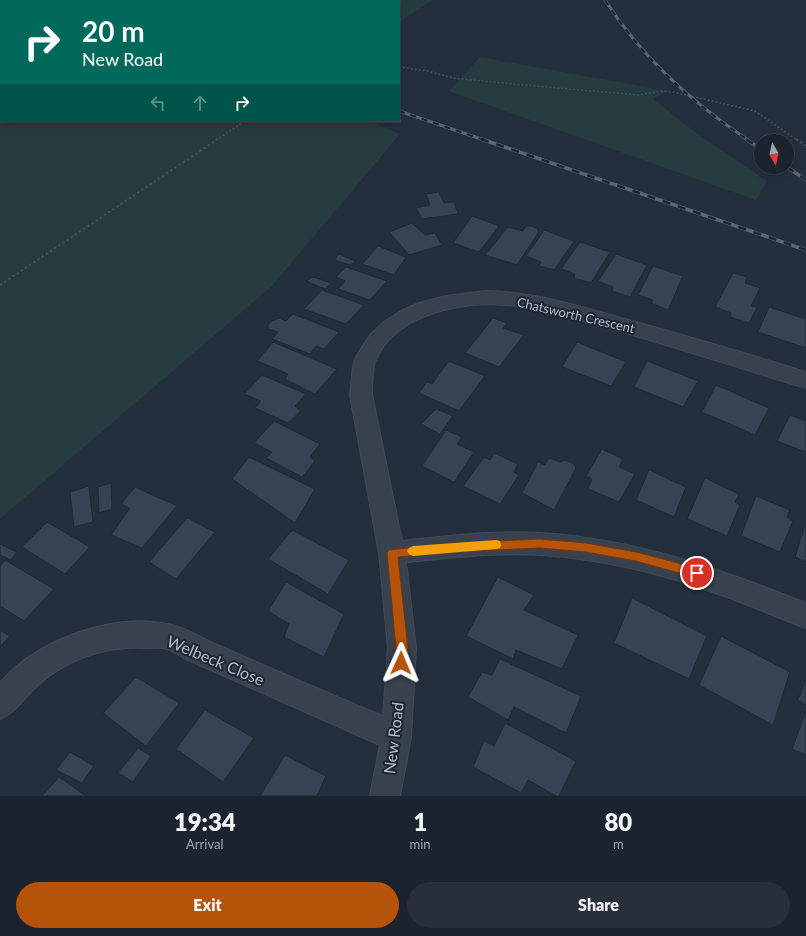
<!DOCTYPE html>
<html lang="en">
<head>
<meta charset="utf-8">
<style>
	body { margin:0; font-family:Lato,sans-serif; background:#282f3a; color:#f1f3f6; height:100vh; display:flex; flex-direction:column; font-size:15px; white-space:nowrap }
	* { box-sizing:border-box; margin:0 }
	p { font-size:13px; color:#a0a4aa }
	.icon { flex:none; width:22px; height:22px; fill:none; stroke:currentColor; stroke-width:2; stroke-linecap:round; stroke-linejoin:round }
	.map { position:relative; height:796px; overflow:hidden }
	.sheet { display:flex; flex-direction:column; background:#1b232e; flex:1 }
	.sheet>* { flex:none }
	.hud { position:absolute; left:0px; top:0px; width:400px; height:122px; box-shadow:0 2px 10px #0003,0 0 0 1px #39404a; background:#00695c; color:#fff; overflow:hidden }
	.needle { width:26px; rotate:171deg }
	.tools { position:absolute; left:754px; top:134px; display:grid; gap:8px }
	.tools a { display:grid; place-items:center; width:40px; height:40px; border-radius:50%; background:#1b232e; box-shadow:0 2px 10px #0003,0 0 0 1px #39404a; font-size:20px }
	.pin { position:absolute; display:grid; place-items:center; width:34px; height:34px; color:#fff; margin:-17px; border:2px solid #fff; border-radius:50%; box-shadow:0 1px 4px #0007 }
	.me { position:absolute; width:44px; margin:-22px; rotate:1deg; stroke-linejoin:round; filter:drop-shadow(0 0 3px #0008) }
	.turn { display:flex; align-items:center; gap:14px; height:84px; padding:0 16px; font-size:18px }
	.turn .icon { width:52px; height:52px; stroke-width:2.5 }
	.turn b { display:block; font-size:28px; line-height:34px }
	.lanes { display:flex; align-items:center; height:38px; padding:0 16px; background:#0003; justify-content:center; gap:20px; direction:ltr }
	.lanes .off { opacity:.35 }
	.eta { display:flex; justify-content:space-evenly; align-items:center; height:68px; text-align:center }
	.eta b { font-size:24px; font-weight:800; line-height:28px }
	.primary-button { display:flex; gap:8px; margin-top:auto; padding:8px 16px }
	.primary-button a { flex:1; height:46px; border-radius:24px; background:#b45309; color:#fff; font-size:16px; font-weight:800; line-height:46px; text-align:center }
	.primary-button a+a { background:#282f3a; color:#f1f3f6 }
	.map>svg:first-child { display:block }
</style>
</head>
<body>
<div class="map">
<svg width="806" height="796" viewBox="0 0 806 796">
	<rect width="100%" height="100%" fill="#242f3e"/>
	<path fill="#263c3f" d="M0 0 50 1H1V121H369L400 134 272 286 0 519Z
		M167 0H433L399 22V1Z
		M480 57 668 91 653 99 700 136 767 181 756 200 449 91Z"/>
	<path fill="#364354" stroke="#1f2835" d="M439 192 444 203 454 202 458 214 422 219 416 208 430 205 426 194Z
		M472 216 499 226 479 252 453 243Z
		M412 223 425 235 435 233 442 245 409 255 389 232Z
		M526 226H531L537 228 539 232 517 265 485 255 508 227 523 231Z
		M544 230 574 241 554 270 539 266 541 262 526 256Z
		M580 242 610 252 591 283 574 278 575 274 561 269Z
		M378 246 406 257 394 275 362 264Z
		M339 254 355 261 350 265 334 260Z
		M616 254 647 265 630 297 612 291 613 287 598 281Z
		M653 266 683 276 668 310 651 303 653 300 638 295Z
		M346 267 387 281 370 300 338 289 345 281 336 277Z
		M733 273 747 277 745 283 760 288 751 306 757 307 749 323 730 317 731 313 715 307Z
		M313 277 331 283 325 289 306 281Z
		M322 290 364 305 346 324 304 309Z
		M769 307 806 319V348L758 332Z
		M293 314 339 332 324 349 316 346 310 354 272 339 278 332 268 329V325L272 321 279 318 286 321Z
		M493 318 507 323 503 328 524 335 499 367 465 353Z
		M273 342 337 369 315 394 285 379 288 374 257 361Z
		M577 342 626 362 611 386 562 367Z
		M449 361 485 376 459 411 419 393 427 382 432 384Z
		M647 361 698 381 683 407 634 387Z
		M262 375 306 394 295 406 301 411 288 423 255 408 261 401 244 394Z
		M716 385 769 408 755 435 702 412Z
		M436 409 453 416 440 434 421 424Z
		M790 415 806 421V452L777 441Z
		M274 421 320 444 310 457 315 461 302 477 266 458 272 452 254 443Z
		M446 430 462 437 457 444 474 452 454 482 422 466Z
		M602 449 623 459 619 467 635 474 619 502 588 489 592 479 586 476Z
		M494 453 518 464 514 472 519 475 500 504 463 486 484 457 490 460Z
		M249 457 315 489 295 523 232 479Z
		M549 458 560 462 566 460 574 464 576 468 554 510 522 493 538 462 544 465Z
		M649 470 686 487 674 517 636 500Z
		M705 478 739 494 735 502 740 505 727 536 687 519Z
		M111 483 112 509 99 513 98 487Z
		M89 486 93 522 74 527 70 492Z
		M135 487 177 506 142 548 111 535 130 508 121 504Z
		M756 496 790 510 787 517 793 521 780 552 741 536Z
		M187 518 215 532 176 579 149 562Z
		M47 522 90 547 65 574 22 547Z
		M805 525H806V562L795 557Z
		M292 530 349 560 328 594 268 559Z
		M0 544 17 552 11 560 0 555Z
		M5 560 54 589 24 621 0 606V566Z
		M498 577 534 595 524 610 578 635 562 669 516 650 513 659 466 636Z
		M286 582 344 614 324 657 284 637 289 624 268 611Z
		M632 598 707 636 689 679 614 643Z
		M0 630 10 636 0 647Z
		M721 636 790 672 773 725 699 685Z
		M500 659 581 696 566 733 514 707 508 720 468 697 482 672 492 675Z
		M136 677 179 703 146 746 103 713Z
		M806 679V705L798 700Z
		M205 710 254 738 223 782 176 749Z
		M806 711V755L792 749Z
		M505 723 576 761 559 796H556L528 780 521 793 473 767 484 741 494 746Z
		M138 748 151 756 133 782 118 773Z
		M70 752 94 766 82 783 56 770Z
		M285 755 326 776 317 796H260Z
		M59 777 86 796H42Z"/>
	<g fill="none" stroke-linecap="round" stroke-linejoin="round">
		<g stroke="#414a57" stroke-width="2">
			<path id="minor" d="M486 291C534 292 579 306 625 319 686 336 746 353 806 372V388C742 369 679 348 615 330 579 320 543 307 506 305 462 301 393 314 375 362 372 373 372 384 372 395L402 541C448 536 495 530 541 533 634 539 721 569 806 603V628C774 616 743 602 710 591 656 572 599 559 542 555 496 552 451 558 406 562L416 648 411 737 400 796H370L380 745 186 659C180 656 174 651 167 649 161 647 152 648 146 648 106 646 69 658 38 685 25 696 16 713 0 719V683C37 639 112 613 168 624 186 627 206 641 224 648 277 671 330 694 383 716L388 648 379 553 350 395 353 366 356 357 370 335 384 322 401 311 419 303 446 296Z"/>
		</g>
		<path stroke="#3f5557" stroke-width="1.5" stroke-dasharray="2 2" stroke-linecap="butt" d="M399 67 428 71 453 78 513 84 638 95 661 91 673 92 755 111 797 140
			M216 140 245 121"/>
		<path stroke="#3f5557" stroke-width="2" stroke-dasharray="2.5 2.5" stroke-linecap="butt" d="M796 139 806 146
			M0 285 218 139"/>
		<use href="#minor" fill="#38414e" fill-rule="evenodd"/>
		<g stroke="#5a6575" stroke-width="3">
			<path id="rail-far1" d="M75 0 78 1
				M605 0C642 58 691 102 748 140
				M399 111 484 140"/>
		</g>
		<g stroke="#5a6575" stroke-width="3.5">
			<path id="rail" d="M481 139 806 250
				M746 139 761 149
				M787 167 806 180"/>
		</g>
		<use href="#rail-far1" stroke="#1d2633" stroke-width="2" stroke-dasharray="6" stroke-linecap="butt"/>
		<use href="#rail" stroke="#1d2633" stroke-width="2.5" stroke-dasharray="8" stroke-linecap="butt"/>
	</g>
	<path fill="#b45309" stroke="#753606" d="M540 539 586 543 636 552 697 568 701 570 702 573 701 577 697 578 636 561 586 552 540 548 452 552 398 557 408 648 405 667 401 668 397 667 395 663 396 648 387 553 389 550 452 543Z"/>
	<path fill="#f59e0b" d="M496 540 500 541 501 545 500 548 496 549 413 556 409 554 407 551 409 548 413 546Z"/>
	<g text-anchor="middle" dominant-baseline="central" stroke-width="4" stroke-linejoin="round" paint-order="stroke">
		<g font-size="13" fill="#b4bcc9" stroke="#1d2633">
			<text transform="translate(576 315) rotate(13)">Chatsworth Crescent</text>
		</g>
		<g font-size="16" fill="#b4bcc9" stroke="#1d2633">
			<text transform="translate(216 660) rotate(23)">Welbeck Close</text>
			<text transform="translate(393 738) rotate(-83)">New Road</text>
		</g>
	</g>
</svg>
<div class="tools">
<a><svg class="needle" viewBox="-14 -14 28 28"><path d="M0-13l5 13h-10z" fill="#e53935"/><path d="M0 13l5-13h-10z" fill="#a0a4aa"/></svg></a>
</div>
<div class="pin" style="left:697px;top:573px;background:#d93025"><svg class="icon" aria-label="arrive" viewBox="0 0 24 24"><path d="M6 21V4h12l-3 4 3 4H6"/></svg></div>
<svg class="me" style="left:401px;top:663px" viewBox="-20 -20 40 40"><path d="M0-17L14 15 0 8-14 15z" fill="#b45309" stroke="#fff" stroke-width="4"/></svg>
<div class="hud">
<div class="turn"><svg class="icon" aria-label="right" viewBox="0 0 24 24"><path d="M7 20v-9h11M14 6l5 5-5 5"/></svg><div><b>20 m</b>New Road</div></div>
<div class="lanes"><svg class="icon off" aria-label="left" viewBox="0 0 24 24"><path d="M17 20v-9H6M10 6l-5 5 5 5"/></svg><svg class="icon off" aria-label="ahead" viewBox="0 0 24 24"><path d="M12 20V5M6 11l6-6 6 6"/></svg><svg class="icon" aria-label="right" viewBox="0 0 24 24"><path d="M7 20v-9h11M14 6l5 5-5 5"/></svg></div>
</div>
</div>
<section class="sheet">
<div class="eta">
<div><b>19:34</b><p>Arrival</p></div>
<div><b>1</b><p>min</p></div>
<div><b>80</b><p>m</p></div>
</div>
<div class="primary-button"><a>Exit</a><a>Share</a></div>
</section>
</body>
</html>
